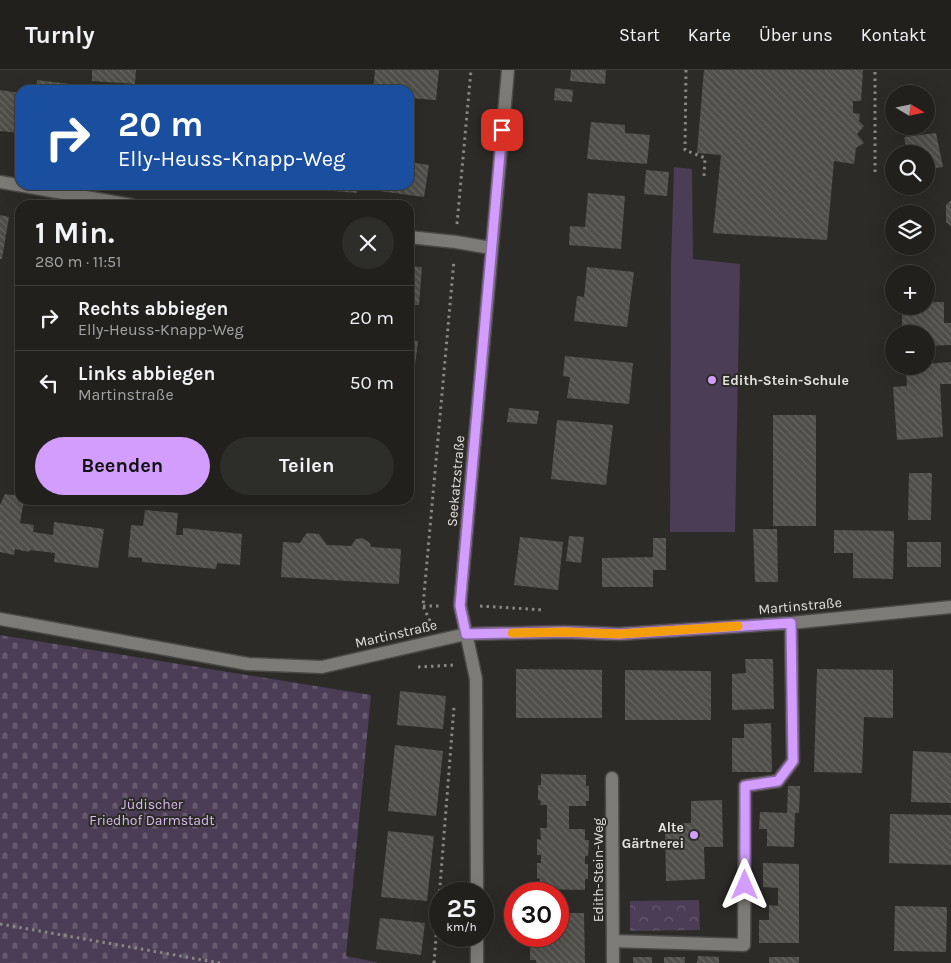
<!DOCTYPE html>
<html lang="de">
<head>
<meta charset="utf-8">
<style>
	body { margin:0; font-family:Karla,sans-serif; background:#2d2d2a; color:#f1f3f6; height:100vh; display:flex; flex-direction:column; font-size:19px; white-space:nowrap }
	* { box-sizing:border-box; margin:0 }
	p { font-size:16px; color:#a2a3a4 }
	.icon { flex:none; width:28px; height:28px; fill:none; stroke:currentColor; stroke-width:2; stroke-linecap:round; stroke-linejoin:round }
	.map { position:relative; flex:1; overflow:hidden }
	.sheet { position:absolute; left:15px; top:130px; width:399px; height:305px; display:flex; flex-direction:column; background:#21201d; border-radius:15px; box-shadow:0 5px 20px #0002,0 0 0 1px #3e3e3b }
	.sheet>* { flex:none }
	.hud { position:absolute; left:15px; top:15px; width:399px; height:105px; border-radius:15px; box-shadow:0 5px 20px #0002,0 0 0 1px #3e3e3b; background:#1a4fa0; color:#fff; overflow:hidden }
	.needle { width:32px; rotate:100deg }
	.fabs { position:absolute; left:885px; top:15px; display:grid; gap:10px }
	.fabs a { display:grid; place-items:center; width:50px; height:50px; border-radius:50%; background:#21201d; box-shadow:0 5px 20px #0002,0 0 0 1px #3e3e3b; font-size:25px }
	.speed { position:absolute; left:429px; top:812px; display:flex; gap:10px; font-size:25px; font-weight:700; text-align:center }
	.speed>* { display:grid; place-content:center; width:65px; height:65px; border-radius:50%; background:#21201d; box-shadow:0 5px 20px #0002,0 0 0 1px #3e3e3b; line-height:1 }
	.speed small { font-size:12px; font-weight:400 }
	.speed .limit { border:8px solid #d22; background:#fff; color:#111 }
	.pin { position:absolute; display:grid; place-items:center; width:42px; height:42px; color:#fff; margin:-21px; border-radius:10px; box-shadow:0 2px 8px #0006 }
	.me { position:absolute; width:55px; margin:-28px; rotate:0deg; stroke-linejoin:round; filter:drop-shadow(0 0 4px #0008) }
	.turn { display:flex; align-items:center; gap:18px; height:105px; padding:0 20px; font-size:22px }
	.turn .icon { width:65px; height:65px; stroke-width:2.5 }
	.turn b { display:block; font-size:35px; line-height:42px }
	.round { display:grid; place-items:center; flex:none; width:52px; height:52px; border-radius:26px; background:#2d2d2a }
	.headline { display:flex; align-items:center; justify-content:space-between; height:85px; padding:0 20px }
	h1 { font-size:30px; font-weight:700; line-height:38px }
	.button { display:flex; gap:10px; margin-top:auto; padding:10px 20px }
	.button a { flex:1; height:58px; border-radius:30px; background:#d29dfd; color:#111; font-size:20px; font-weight:700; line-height:58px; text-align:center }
	.button a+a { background:#2d2d2a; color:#f1f3f6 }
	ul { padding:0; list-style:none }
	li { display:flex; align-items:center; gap:15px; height:65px; padding:0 20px; border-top:1px solid #3e3e3b }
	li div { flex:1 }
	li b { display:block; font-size:19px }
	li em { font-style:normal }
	header { display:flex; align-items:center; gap:30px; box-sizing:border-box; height:70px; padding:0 25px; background:#21201d; border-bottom:1px solid #3e3e3b }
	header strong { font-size:24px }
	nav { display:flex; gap:28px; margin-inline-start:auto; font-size:18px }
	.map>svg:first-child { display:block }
</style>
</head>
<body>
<header>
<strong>Turnly</strong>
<nav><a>Start</a><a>Karte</a><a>Über uns</a><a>Kontakt</a></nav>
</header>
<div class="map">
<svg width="951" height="893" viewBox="0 0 951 893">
	<defs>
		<pattern id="cemetery-stones" width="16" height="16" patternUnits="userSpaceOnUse" patternTransform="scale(1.25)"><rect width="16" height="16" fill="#4b3d56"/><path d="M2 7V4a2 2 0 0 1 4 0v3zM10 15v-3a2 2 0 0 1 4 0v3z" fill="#65596e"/></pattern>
		<pattern id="park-crowns" width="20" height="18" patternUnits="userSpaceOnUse" patternTransform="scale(1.25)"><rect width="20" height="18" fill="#4b3d56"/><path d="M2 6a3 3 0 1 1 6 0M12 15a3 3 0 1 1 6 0" fill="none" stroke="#65596e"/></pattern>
		<pattern id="building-back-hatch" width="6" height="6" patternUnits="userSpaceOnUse" patternTransform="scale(1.25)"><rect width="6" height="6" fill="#4f4e49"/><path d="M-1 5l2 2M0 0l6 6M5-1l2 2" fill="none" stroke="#686763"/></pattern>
	</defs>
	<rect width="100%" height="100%" fill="#2c2b27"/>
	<path fill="url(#cemetery-stones)" d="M0 565 371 625 346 886 379 893H0Z"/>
	<path fill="url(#park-crowns)" d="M699 830 700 860 630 861V831Z"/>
	<path fill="#4b3d56" d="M674 97 692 99 693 189 740 194 735 462H670L671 194Z"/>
	<path fill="url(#building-back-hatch)" d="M92 0H136L135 14 92 11Z
		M375 0H439L436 30 409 28V20H373Z
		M571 0H606L605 14 570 11Z
		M704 0H863L861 31H853V43L860 44 859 51 864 56 857 64 864 73 856 78 854 94 834 91 827 170 713 163 721 85 697 83Z
		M37 10 78 15V20H36Z
		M555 18 573 20 572 32 554 30Z
		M0 20 20 23V63L0 61Z
		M591 52 625 55V63L650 65 647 94 587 89Z
		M936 63 943 97 926 99V84H908L904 67Z
		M409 92 429 95 424 127 379 121 380 115H409Z
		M646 100 669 102 667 126 644 124Z
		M321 115H358L357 123 321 120Z
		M588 123 625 126 621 179 569 175 570 156 585 157Z
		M951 130V156L946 152V135Z
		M0 145 9 147 2 189H0Z
		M409 196 422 197 419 235H409Z
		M587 197 634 202 627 257 574 251 577 226 584 227Z
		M926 232H944V253H951V275L926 276V264H902V236H926Z
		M409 270 418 271 413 311H409Z
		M565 286 633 293 629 334 567 328 570 307 563 306Z
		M951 292V314H940L943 367 897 370 893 317 907 316 906 296H926V294Z
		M509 338 539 341 537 354 507 352Z
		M409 340 413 341 410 368H409Z
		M773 345H816V456H773Z
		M557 350 613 355 606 415 551 409Z
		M909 403H932L931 450H908Z
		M5 424 20 426V430H24L20 453 34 455 33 462 53 465 54 452 104 459 98 498 54 492 55 483 30 480 29 482 15 479 14 485 0 482V435Z
		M145 440 178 443 176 465H183V458L242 464 240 495 217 493 216 499 142 492V488L128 487 131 455 143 456Z
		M753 459H777L778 512H755Z
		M834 460 894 461 893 509 853 508V483H834Z
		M307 463 319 464 327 475 351 476 356 469 362 468 370 473 371 477 401 479 399 514 281 507 283 472 300 473 303 468Z
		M569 466 584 467 581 493 566 491Z
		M520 467 563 472 558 520 514 515Z
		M653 468H666V500H653V517H602V488L653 487Z
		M907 472H941V497H907Z
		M745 589H773L774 639 732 640V604L746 603Z
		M516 599 602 600V648H516Z
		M817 599 893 600V648L864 647 862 703 814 702Z
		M625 600 711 601V650H625Z
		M400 621 446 626 443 659 397 655Z
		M771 653 772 702H732V668H744V654Z
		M395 675 443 681 436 746 388 741Z
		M913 681 951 683V733L911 732Z
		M541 704 586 705V716H589V731H586V736H569V759H585V770H589L588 786H585V794H588V809H585V820L540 819V809L537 808V793H541V785H537V769L541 770 540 758H547V735H540L541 731 538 730V715H541Z
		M788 716H800L799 743H795L794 777 767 776V759H759L760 742 787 743Z
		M722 730 723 777H704L705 809 666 811 665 754 691 753V731Z
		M890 744 951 745V795L889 793Z
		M388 761 434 766 427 831 381 827Z
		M763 793 799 794V873H759V850H769V835L778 836V818L763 817Z
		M895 836 947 837 946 882 894 881Z
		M558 843H584L585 893H536V890H530V877H536V866H558Z
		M380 848 425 853 421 885 376 879Z
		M698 886 719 887V893H697Z
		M633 887H652V893H633Z
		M664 887H685V893H664Z
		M769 887H799V893H769Z"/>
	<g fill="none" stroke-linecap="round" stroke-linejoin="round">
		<g stroke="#4a4946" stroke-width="15">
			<path id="minor" d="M0 112 131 135
				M409 167 456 172 491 178
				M0 549 248 594 322 597 466 564 565 562 619 564 791 553 951 537
				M612 708 613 893
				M477 824 476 609 460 535 508 0
				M477 866V893
				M613 871 744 875 745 716 778 711 793 691 791 553"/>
		</g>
		<path stroke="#888783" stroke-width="3" stroke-dasharray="2.5 4" stroke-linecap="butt" d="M686 0 685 80 705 88 704 107
			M875 102V0
			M457 154 471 0
			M423 536H441
			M480 536 544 540
			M430 551 423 536 454 190
			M418 597 454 595
			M0 854 220 893
			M434 893 454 637"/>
		<use href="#minor" stroke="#7c7b76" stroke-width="12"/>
	</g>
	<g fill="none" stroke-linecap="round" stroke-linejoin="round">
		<g stroke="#8866a4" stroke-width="12">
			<path id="route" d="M502 60 460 536 466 564 565 562 619 564 791 553 793 691 778 711 745 716V815"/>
		</g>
		<use href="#route" stroke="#d29dfd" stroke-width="9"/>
		<path stroke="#f59e0b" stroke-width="9" d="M512 563 565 562 619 564 738 556"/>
	</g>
	<g fill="#d29dfd" stroke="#2c2b27" stroke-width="2">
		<circle cx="712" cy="310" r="5"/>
		<circle cx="694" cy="765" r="5"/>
	</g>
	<g text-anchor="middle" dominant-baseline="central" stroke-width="4" stroke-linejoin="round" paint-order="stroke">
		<g font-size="14" font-weight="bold" fill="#e3e2df" stroke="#2c2b27" text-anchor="start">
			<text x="722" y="310">Edith-Stein-Schule</text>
			<text x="684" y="757" text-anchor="end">Alte<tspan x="684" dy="16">Gärtnerei</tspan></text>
		</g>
		<g font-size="14" fill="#e3e2df" stroke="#2c2b27">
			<text transform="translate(456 411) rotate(-85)">Seekatzstraße</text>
			<text transform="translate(800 536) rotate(-5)">Martinstraße</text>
			<text transform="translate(396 564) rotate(-13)">Martinstraße</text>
			<text transform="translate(598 800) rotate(-90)">Edith-Stein-Weg</text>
		</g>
		<g font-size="14" fill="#d7baf1" stroke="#2c2b27">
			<text x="152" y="734">Jüdischer<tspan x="152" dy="16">Friedhof Darmstadt</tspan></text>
		</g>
	</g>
</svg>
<div class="fabs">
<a><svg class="needle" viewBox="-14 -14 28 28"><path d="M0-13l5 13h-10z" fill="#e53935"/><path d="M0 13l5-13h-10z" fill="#a2a3a4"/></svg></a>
<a><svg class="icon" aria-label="search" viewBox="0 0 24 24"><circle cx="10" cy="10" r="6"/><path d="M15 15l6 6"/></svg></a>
<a><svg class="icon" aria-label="layers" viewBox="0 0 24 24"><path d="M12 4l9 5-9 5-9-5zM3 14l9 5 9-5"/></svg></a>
<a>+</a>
<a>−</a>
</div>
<div class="speed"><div>25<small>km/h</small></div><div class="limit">30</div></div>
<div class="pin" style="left:502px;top:60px;background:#d93025"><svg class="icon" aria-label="arrive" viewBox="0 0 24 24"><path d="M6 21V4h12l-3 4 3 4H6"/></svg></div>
<svg class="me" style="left:745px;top:815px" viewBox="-20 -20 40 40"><path d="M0-17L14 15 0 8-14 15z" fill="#d29dfd" stroke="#fff" stroke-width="4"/></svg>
<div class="hud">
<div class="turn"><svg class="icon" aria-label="right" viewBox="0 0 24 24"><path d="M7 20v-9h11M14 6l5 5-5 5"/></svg><div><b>20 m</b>Elly-Heuss-Knapp-Weg</div></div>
</div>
<section class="sheet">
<div class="headline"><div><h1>1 Min.</h1><p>280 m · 11:51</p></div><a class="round"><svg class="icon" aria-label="close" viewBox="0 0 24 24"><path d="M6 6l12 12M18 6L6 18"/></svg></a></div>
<ul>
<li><svg class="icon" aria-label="right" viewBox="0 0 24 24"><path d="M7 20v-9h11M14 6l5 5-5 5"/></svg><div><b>Rechts abbiegen</b><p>Elly-Heuss-Knapp-Weg</p></div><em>20 m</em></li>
<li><svg class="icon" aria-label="left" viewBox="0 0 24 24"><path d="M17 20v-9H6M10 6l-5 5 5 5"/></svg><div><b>Links abbiegen</b><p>Martinstraße</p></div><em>50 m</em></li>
</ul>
<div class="button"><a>Beenden</a><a>Teilen</a></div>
</section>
</div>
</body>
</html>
